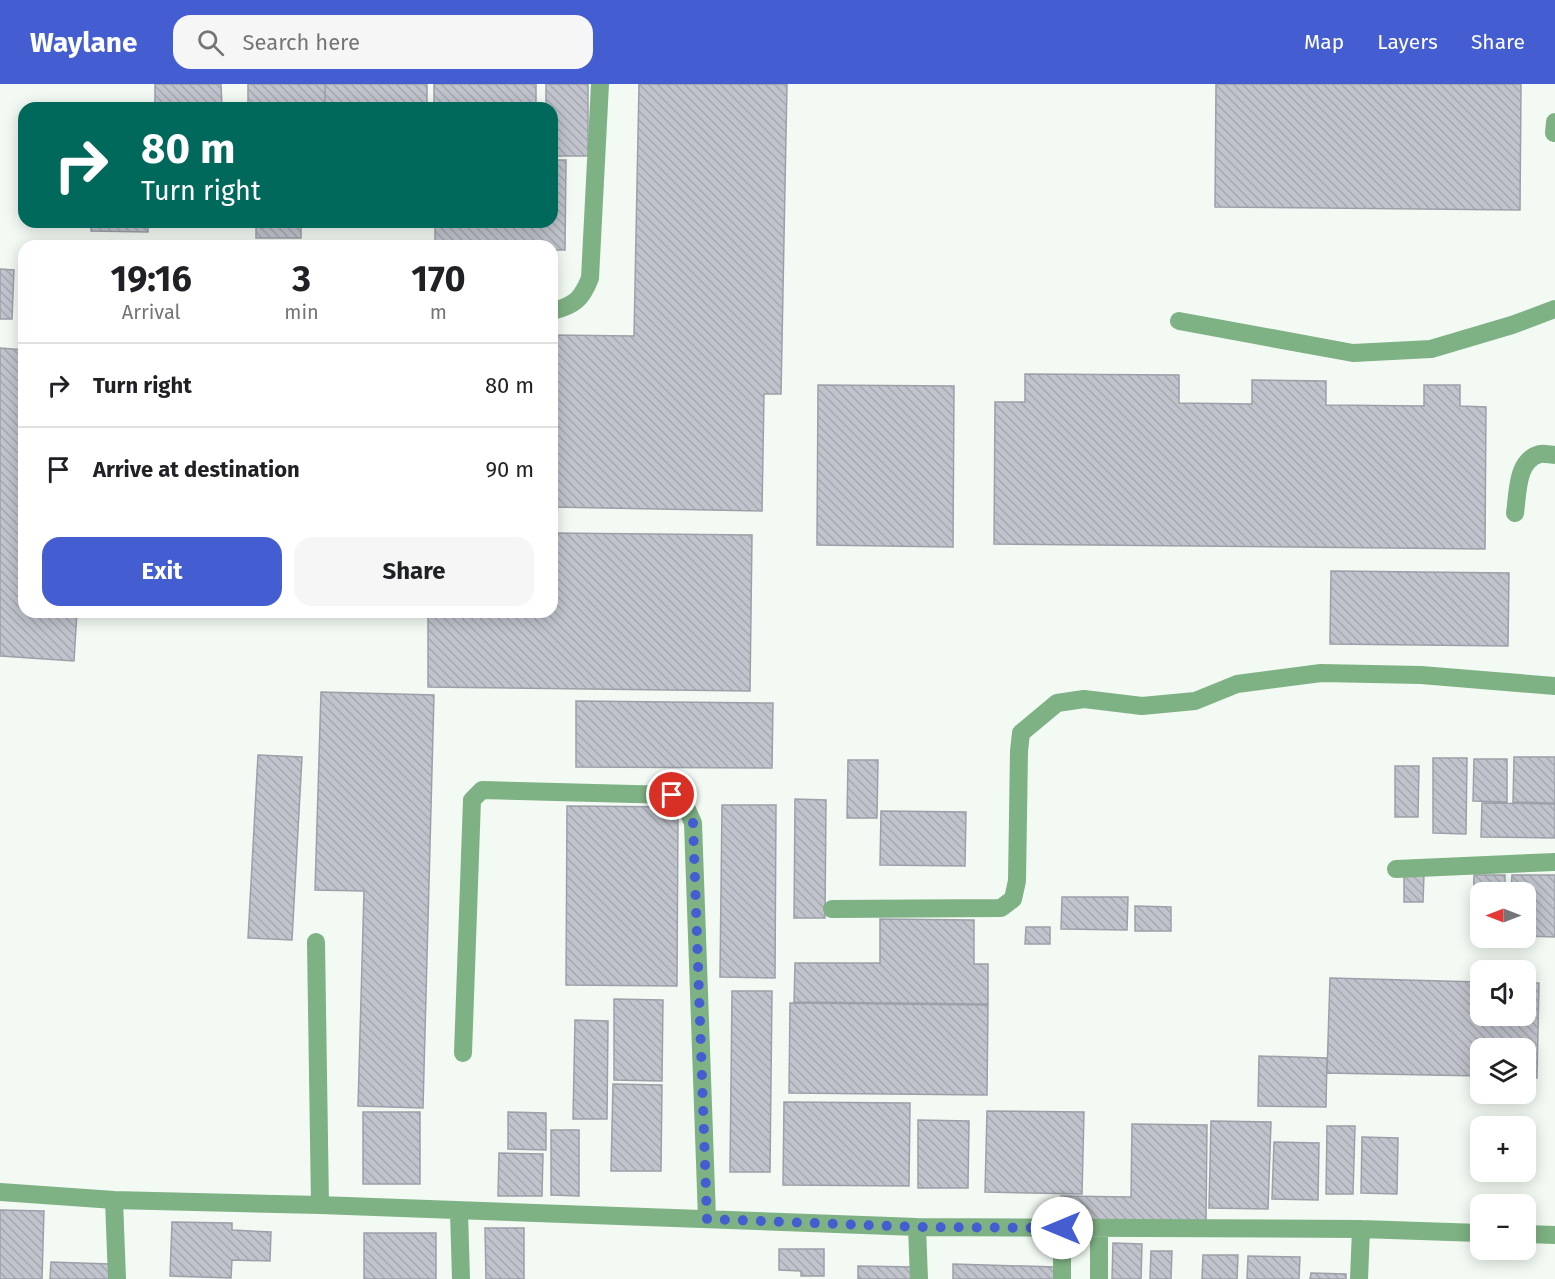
<!DOCTYPE html>
<html lang="en">
<head>
<meta charset="utf-8">
<style>
	body { margin:0; font-family:"Fira Sans",sans-serif; background:#f6f6f6; color:#202124; height:100vh; display:flex; flex-direction:column; font-size:22px; white-space:nowrap }
	* { box-sizing:border-box; margin:0 }
	p { font-size:20px; color:#757577 }
	.icon { flex:none; width:33px; height:33px; fill:none; stroke:currentColor; stroke-width:2; stroke-linecap:round; stroke-linejoin:round }
	.map { position:relative; flex:1; overflow:hidden }
	.details { position:absolute; left:18px; top:156px; width:540px; height:378px; display:flex; flex-direction:column; background:#fff; border-radius:18px; box-shadow:0 3px 15px #0003 }
	.details>* { flex:none }
	.guide { position:absolute; left:18px; top:18px; width:540px; height:126px; border-radius:18px; box-shadow:0 3px 15px #0003; background:#00695c; color:#fff; overflow:hidden }
	.needle { width:39px; rotate:270deg }
	.controls { position:absolute; left:1470px; top:798px; display:grid; gap:12px }
	.controls a { display:grid; place-items:center; width:66px; height:66px; border-radius:12px; background:#fff; box-shadow:0 3px 15px #0003; font-size:30px }
	.pin { position:absolute; display:grid; place-items:center; width:51px; height:51px; color:#fff; margin:-26px; border:3px solid #fff; border-radius:50%; box-shadow:0 2px 6px #0007 }
	.me { position:absolute; width:66px; margin:-33px; rotate:270deg; stroke-linejoin:round; filter:drop-shadow(0 0 4px #0008) }
	.turn { display:flex; align-items:center; gap:21px; height:126px; padding:0 24px; font-size:27px }
	.turn .icon { width:78px; height:78px; stroke-width:2.5 }
	.turn b { display:block; font-size:42px; line-height:51px }
	.eta { display:flex; justify-content:space-evenly; align-items:center; height:102px; text-align:center }
	.eta b { font-size:36px; font-weight:700; line-height:42px }
	.primary-button { display:flex; gap:12px; margin-top:auto; padding:12px 24px }
	.primary-button a { flex:1; height:69px; border-radius:18px; background:#445dd1; color:#fff; font-size:24px; font-weight:700; line-height:69px; text-align:center }
	.primary-button a+a { background:#f6f6f6; color:#202124 }
	ul { padding:0; list-style:none }
	li { display:flex; align-items:center; gap:18px; height:84px; padding:0 24px; border-top:2px solid #e0e0e0 }
	li div { flex:1 }
	li b { display:block; font-size:22px }
	li em { font-style:normal }
	header { display:flex; align-items:center; gap:36px; box-sizing:border-box; height:84px; padding:0 30px; background:#445dd1; color:#fff }
	header strong { font-size:28px }
	nav { display:flex; gap:33px; margin-inline-start:auto; font-size:21px }
	.search { width:420px; height:54px; background:#f6f6f6; display:flex; align-items:center; gap:15px; box-sizing:border-box; padding:0 21px; border-radius:18px; color:#757577; font-size:22px }
	.map>svg:first-child { display:block }
</style>
</head>
<body>
<header>
<strong>Waylane</strong>
<div class="search"><svg class="icon" aria-label="search" viewBox="0 0 24 24"><circle cx="10" cy="10" r="6"/><path d="M15 15l6 6"/></svg>Search here</div>
<nav><a>Map</a><a>Layers</a><a>Share</a></nav>
</header>
<div class="map">
<svg width="1555" height="1195" viewBox="0 0 1555 1195">
	<defs>
		<pattern id="building-back-hatch" width="6" height="6" patternUnits="userSpaceOnUse" patternTransform="scale(1.5)"><rect width="6" height="6" fill="#c1c4cd"/><path d="M-1 5l2 2M0 0l6 6M5-1l2 2" fill="none" stroke="#a5a8af"/></pattern>
	</defs>
	<rect width="100%" height="100%" fill="#f2faf3"/>
	<path fill="url(#building-back-hatch)" stroke="#9da0a8" stroke-width="1.5" d="M155 0H221L222 24H155Z
		M248 0H325V24H248Z
		M325 0H427V24H325Z
		M434 0H536V22L434 21Z
		M546 0H588V72H552V24H546Z
		M639 0H787L781 310H764L762 427 552 423 553 251 634 252Z
		M1216 0H1521L1520 126 1215 123Z
		M434 21 536 22V24H434Z
		M552 76H566L565 166H552V162H435V138H552Z
		M91 138H148V148L91 147Z
		M256 138H301V154H256Z
		M0 185 14 186 12 235H0Z
		M0 264 24 266V528H77L74 577 0 572Z
		M1025 290 1179 291V319L1252 320V296L1326 297V321L1424 322V301H1460V322L1486 323 1485 465 994 460 995 318H1025Z
		M818 301 954 302 953 463 817 461Z
		M552 449 752 451 750 607 428 603V528H552Z
		M1331 487 1509 489 1508 562 1330 560Z
		M321 608 434 611 423 1024 358 1022 364 807 315 806Z
		M576 617 773 619 772 684 576 683Z
		M258 671 302 673 292 856 248 854Z
		M1514 673H1555V719L1513 718Z
		M1433 674H1467L1466 750 1433 749Z
		M1474 675H1507V718L1473 717Z
		M848 676H878L877 734H847Z
		M1395 682H1419L1418 733H1395Z
		M795 715 826 716 825 834H794Z
		M1482 719 1555 720V754L1481 753Z
		M722 721H776L775 894 720 893Z
		M567 722 678 723 677 902 566 901Z
		M881 727 966 728 965 782 880 781Z
		M1404 790H1424L1423 818H1404Z
		M1474 791H1505V808H1480V844H1473Z
		M1512 791H1555V853L1526 852V808H1511Z
		M1062 813H1128L1127 846 1061 845Z
		M1135 822 1171 823V847H1135Z
		M880 835 974 836V880H988V920L794 918 795 879H880Z
		M1026 843H1050V860H1025Z
		M1330 894 1480 898V932H1526V899H1539L1537 994H1526V964H1480V992L1327 989Z
		M732 907H772L770 1088H730Z
		M614 915 663 916 662 997 614 996Z
		M790 919 988 921 987 1011 789 1009Z
		M575 936 608 937 607 1035H573Z
		M1259 972 1327 974 1326 1023 1258 1022Z
		M613 1000 662 1001 661 1087H611Z
		M784 1018 910 1019 909 1102 783 1101Z
		M987 1027 1084 1028 1082 1110 985 1108Z
		M363 1028H420V1100H363Z
		M508 1028 546 1029V1066L508 1065Z
		M918 1036 969 1037 968 1104H918Z
		M1211 1037 1271 1038 1268 1125 1209 1124Z
		M1132 1040 1207 1041 1206 1138 1061 1137V1112L1131 1113Z
		M1327 1042H1355L1353 1110H1326Z
		M551 1046H579V1112L551 1111Z
		M1362 1053 1398 1054 1397 1110 1361 1109Z
		M1274 1058 1319 1059 1318 1116 1272 1115Z
		M499 1069 543 1070 542 1112H498Z
		M0 1126 44 1127 42 1195H0Z
		M172 1138 232 1139V1146L271 1148 270 1177 232 1176 231 1194 170 1192Z
		M485 1144H524V1195H486Z
		M364 1149H436V1195H364Z
		M1113 1159 1142 1160 1141 1195H1112Z
		M779 1165H824V1192H801V1187L779 1186Z
		M1151 1167H1172L1171 1195H1150Z
		M1203 1171H1238L1237 1195H1202Z
		M1248 1172 1300 1173 1299 1195H1247Z
		M51 1178 109 1180V1195H50Z
		M953 1180 1055 1183 1054 1195H953Z
		M858 1182 913 1183V1195H858Z
		M1311 1189 1346 1190V1195H1310Z"/>
	<g fill="none" stroke-linecap="round" stroke-linejoin="round">
		<path stroke="#7eb183" stroke-width="18" d="M1554 49 1555 38
			M552 227C574 222 582 215 590 194L600 0
			M1179 237 1353 269 1431 265 1512 241 1555 225
			M1515 429C1518 410 1516 376 1540 370 1544 369 1551 371 1555 371
			M1396 785 1555 778
			M832 825 1001 824 1013 815 1017 797 1019 667 1021 649 1057 619 1084 615 1142 622 1195 617 1237 600 1321 589 1421 591 1555 602
			M316 858 320 1121
			M463 969 472 716 482 706 672 711 686 723 693 739 707 1135
			M0 1108 114 1116 320 1121 917 1143 1361 1145 1480 1149
			M114 1116 117 1195
			M459 1128 461 1195
			M917 1143 919 1195
			M1099 1144V1195
			M1526 1150 1555 1151
			M1062 1195V1144
			M1359 1195 1361 1145"/>
	</g>
	<g fill="none" stroke-linecap="round" stroke-linejoin="round">
		<path stroke="#445dd1" stroke-width="10" stroke-dasharray="0 18" d="M672 711 686 723 693 739 707 1135 917 1143 1062 1144"/>
	</g>
</svg>
<div class="controls">
<a><svg class="needle" viewBox="-14 -14 28 28"><path d="M0-13l5 13h-10z" fill="#e53935"/><path d="M0 13l5-13h-10z" fill="#757577"/></svg></a>
<a><svg class="icon" aria-label="sound" viewBox="0 0 24 24"><path d="M4 9h4l5-4v14l-5-4H4zM17 9q2 3 0 6"/></svg></a>
<a><svg class="icon" aria-label="layers" viewBox="0 0 24 24"><path d="M12 4l9 5-9 5-9-5zM3 14l9 5 9-5"/></svg></a>
<a>+</a>
<a>−</a>
</div>
<div class="pin" style="left:672px;top:711px;background:#d93025"><svg class="icon" aria-label="arrive" viewBox="0 0 24 24"><path d="M6 21V4h12l-3 4 3 4H6"/></svg></div>
<svg class="me" style="left:1062px;top:1144px" viewBox="-20 -20 40 40"><circle r="19" fill="#fff"/><path d="M0-13L10 11 0 6-10 11z" fill="#445dd1"/></svg>
<div class="guide">
<div class="turn"><svg class="icon" aria-label="right" viewBox="0 0 24 24"><path d="M7 20v-9h11M14 6l5 5-5 5"/></svg><div><b>80 m</b>Turn right</div></div>
</div>
<section class="details">
<div class="eta">
<div><b>19:16</b><p>Arrival</p></div>
<div><b>3</b><p>min</p></div>
<div><b>170</b><p>m</p></div>
</div>
<ul>
<li><svg class="icon" aria-label="right" viewBox="0 0 24 24"><path d="M7 20v-9h11M14 6l5 5-5 5"/></svg><div><b>Turn right</b></div><em>80 m</em></li>
<li><svg class="icon" aria-label="arrive" viewBox="0 0 24 24"><path d="M6 21V4h12l-3 4 3 4H6"/></svg><div><b>Arrive at destination</b></div><em>90 m</em></li>
</ul>
<div class="primary-button"><a>Exit</a><a>Share</a></div>
</section>
</div>
</body>
</html>
